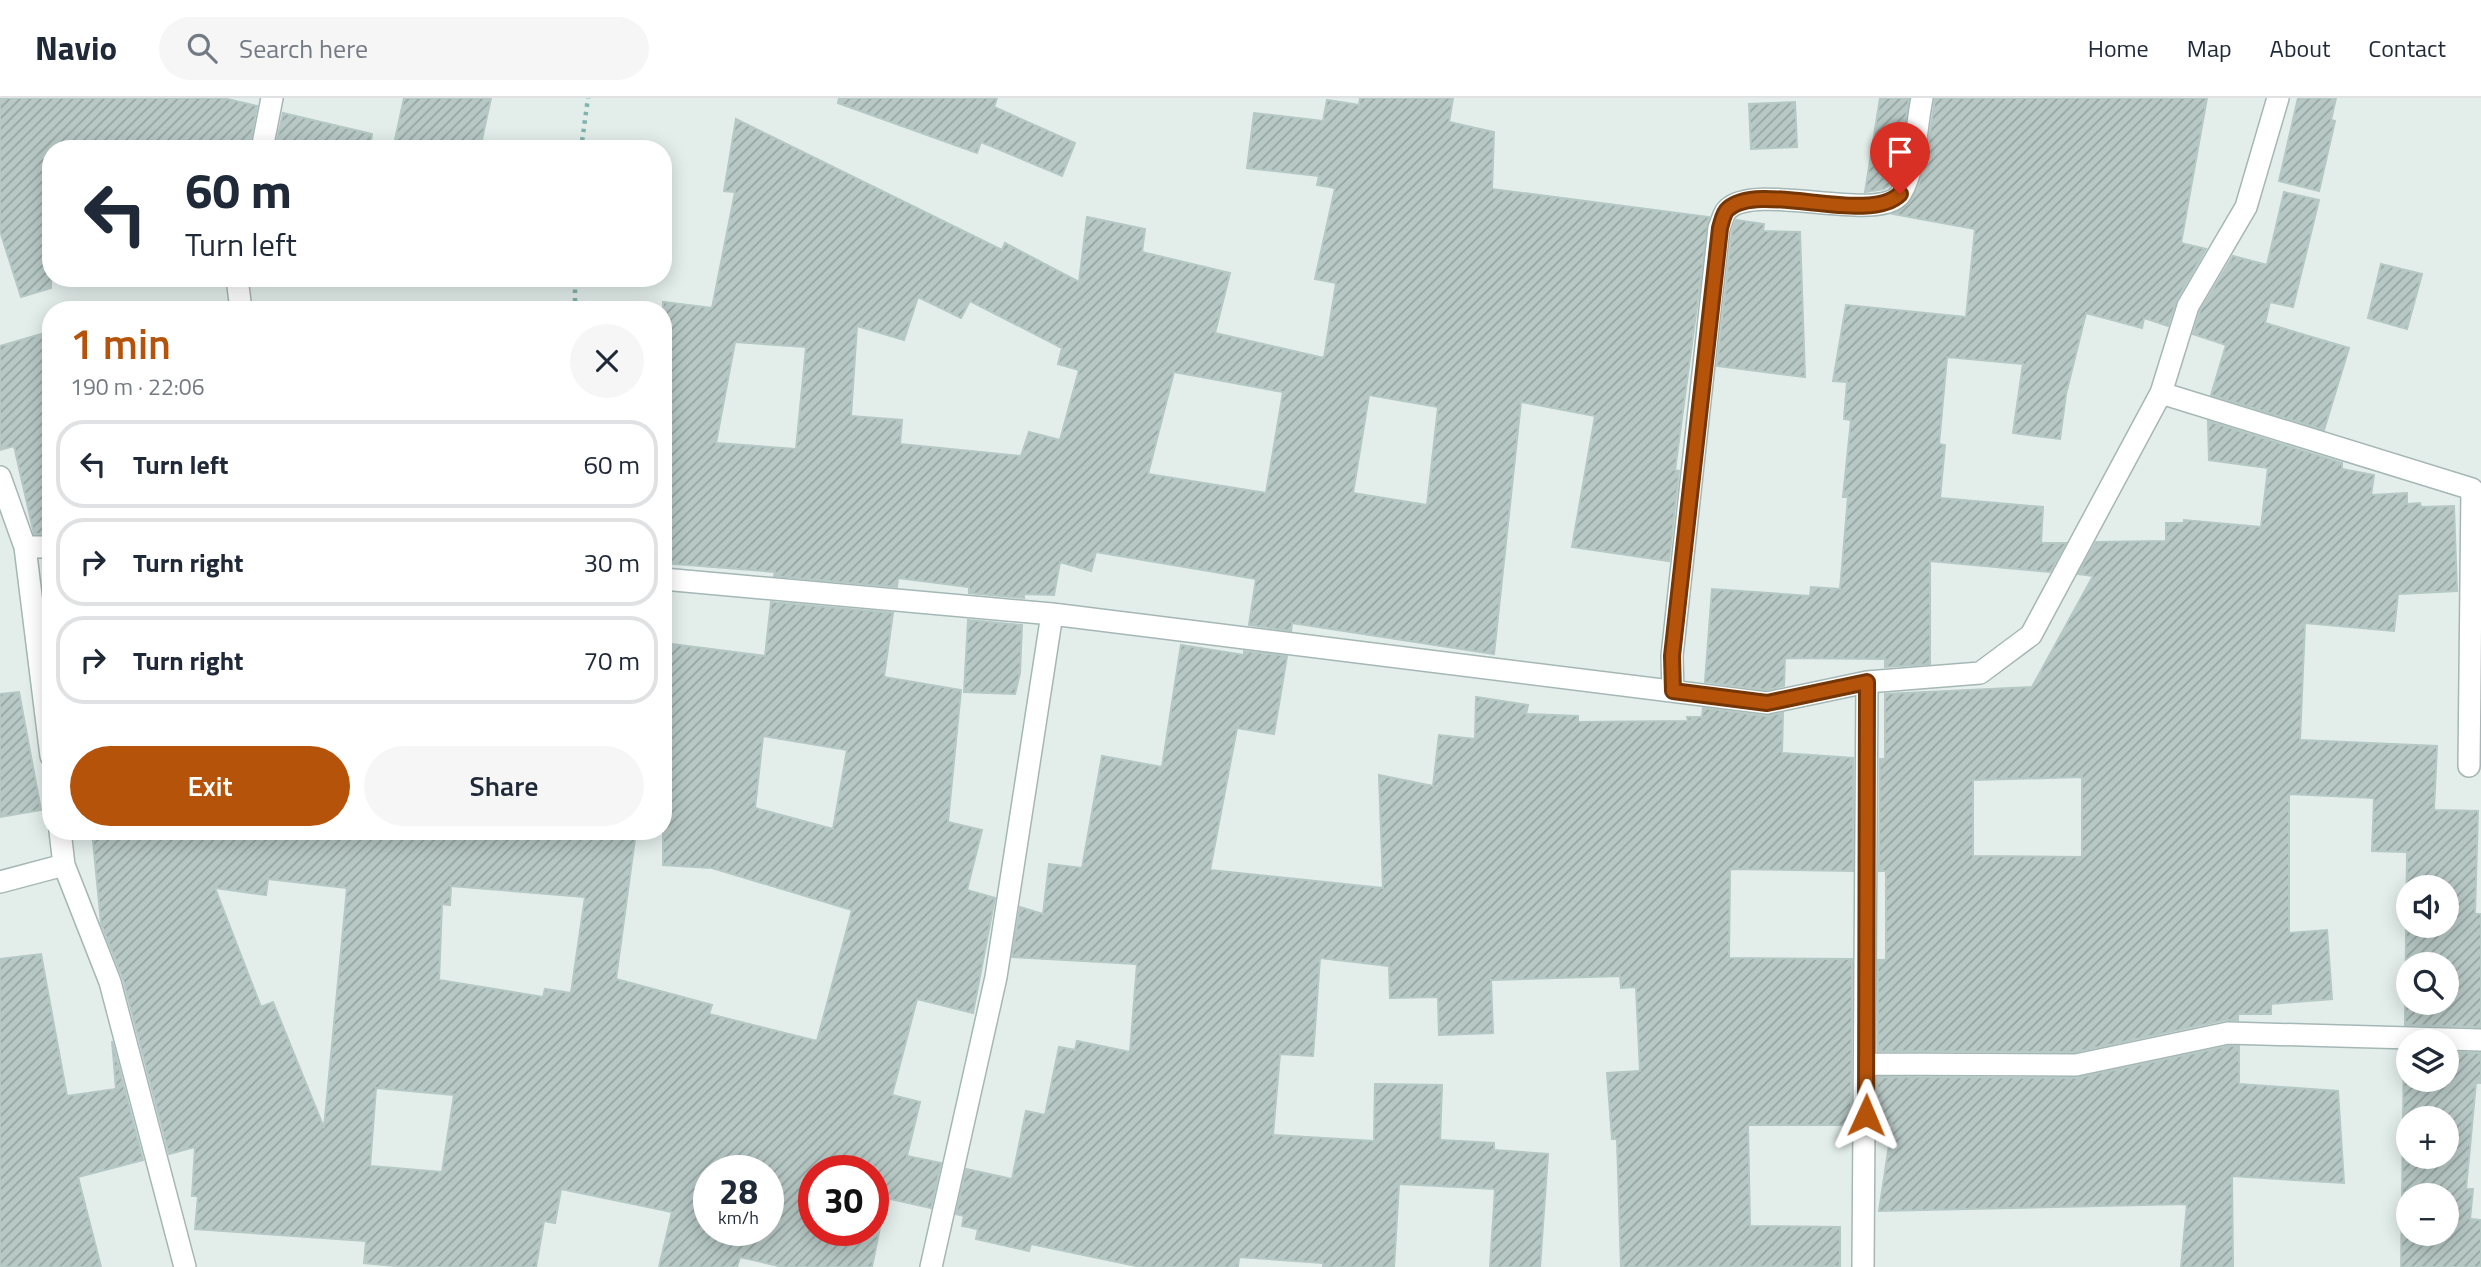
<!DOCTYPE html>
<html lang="en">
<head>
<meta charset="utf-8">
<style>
	body { margin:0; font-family:"Titillium Web",sans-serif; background:#f6f6f7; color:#1f2937; height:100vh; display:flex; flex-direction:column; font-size:26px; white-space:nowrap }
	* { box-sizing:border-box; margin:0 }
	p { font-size:23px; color:#747a83 }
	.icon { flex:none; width:38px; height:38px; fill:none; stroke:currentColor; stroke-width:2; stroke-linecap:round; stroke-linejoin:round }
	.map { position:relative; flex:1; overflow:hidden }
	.panel { position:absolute; left:42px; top:203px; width:630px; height:539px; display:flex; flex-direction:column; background:#fff; border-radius:28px; box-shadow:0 4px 18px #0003 }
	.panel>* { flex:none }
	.banner { position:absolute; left:42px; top:42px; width:630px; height:147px; border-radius:28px; box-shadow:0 4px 18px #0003; background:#fff; color:#1f2937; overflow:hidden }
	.fabs { position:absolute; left:2396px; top:777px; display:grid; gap:14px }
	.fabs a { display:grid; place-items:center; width:63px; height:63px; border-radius:50%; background:#fff; box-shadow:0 4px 18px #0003; font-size:35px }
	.speed { position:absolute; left:693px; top:1057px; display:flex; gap:14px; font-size:35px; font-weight:700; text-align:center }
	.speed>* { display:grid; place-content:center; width:91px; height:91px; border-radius:50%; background:#fff; box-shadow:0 4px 18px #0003; line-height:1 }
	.speed small { font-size:18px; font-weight:400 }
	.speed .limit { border:10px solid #d22; background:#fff; color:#111 }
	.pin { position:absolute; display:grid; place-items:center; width:60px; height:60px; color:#fff; margin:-72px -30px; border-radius:50% 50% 50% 0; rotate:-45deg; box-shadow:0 0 7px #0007 }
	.pin .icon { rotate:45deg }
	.me { position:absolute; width:77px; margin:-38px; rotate:1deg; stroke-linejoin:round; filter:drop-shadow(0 0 5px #0008) }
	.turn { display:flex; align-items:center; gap:24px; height:147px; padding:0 28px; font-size:32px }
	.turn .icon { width:91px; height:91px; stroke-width:2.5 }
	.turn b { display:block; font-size:49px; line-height:60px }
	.round { display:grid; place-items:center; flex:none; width:74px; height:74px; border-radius:37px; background:#f6f6f7 }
	.headline { display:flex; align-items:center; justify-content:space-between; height:119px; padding:0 28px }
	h1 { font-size:42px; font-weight:600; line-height:52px; color:#b45309 }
	.primary-button { display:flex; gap:14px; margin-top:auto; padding:14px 28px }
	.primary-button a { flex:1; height:80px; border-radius:42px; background:#b45309; color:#fff; font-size:28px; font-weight:600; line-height:80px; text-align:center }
	.primary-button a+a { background:#f6f6f7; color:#1f2937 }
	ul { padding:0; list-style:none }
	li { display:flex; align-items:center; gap:21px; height:88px; margin:0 14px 10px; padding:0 14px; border:4px solid #e0e1e3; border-radius:28px }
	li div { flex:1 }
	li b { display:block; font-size:26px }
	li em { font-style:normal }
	header { display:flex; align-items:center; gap:42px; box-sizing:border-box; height:98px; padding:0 35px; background:#fff; border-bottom:2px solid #e0e1e3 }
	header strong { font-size:33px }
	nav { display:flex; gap:38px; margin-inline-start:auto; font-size:24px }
	.search { width:490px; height:63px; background:#f6f6f7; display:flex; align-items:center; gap:18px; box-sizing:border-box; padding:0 24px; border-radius:38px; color:#747a83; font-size:26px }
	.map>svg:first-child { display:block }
</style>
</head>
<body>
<header>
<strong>Navio</strong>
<div class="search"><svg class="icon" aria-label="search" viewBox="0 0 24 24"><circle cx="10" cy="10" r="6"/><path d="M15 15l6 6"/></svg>Search here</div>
<nav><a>Home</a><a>Map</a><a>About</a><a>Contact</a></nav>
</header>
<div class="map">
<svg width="2481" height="1169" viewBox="0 0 2481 1169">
	<defs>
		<pattern id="building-hatch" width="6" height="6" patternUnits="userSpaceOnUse" patternTransform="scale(1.75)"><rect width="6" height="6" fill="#b8c9c5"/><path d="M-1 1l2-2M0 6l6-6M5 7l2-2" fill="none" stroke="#95a5a1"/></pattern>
	</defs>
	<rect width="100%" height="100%" fill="#e3eeeb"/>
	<path fill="url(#building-hatch)" stroke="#b5c8c3" stroke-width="2" fill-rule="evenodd" d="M0 0H223L257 8 249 51H51V190L21 199 0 133Z
		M404 0H491L480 51H393Z
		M839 0H997L994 9 1075 45 1062 78 981 44 977 55 838 5Z
		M1360 0H1453L1449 24 1494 34 1492 91 1709 119 1675 372 1679 373 1669 463 1572 449 1595 318 1521 304 1494 556 1292 525 1291 533 1249 527 1256 481 1096 454 1091 473 1060 464 1054 497 1024 496V500L969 495V489L898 480 897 489 774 478 775 474 663 465V204L712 210 735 94 724 93 736 21 1002 152 1005 145 1079 184 1087 119 1145 131 1142 154 1230 175 1215 235 1324 260 1336 185 1315 181 1335 90 1317 87 1319 78 1247 70 1254 15 1323 23 1327 2 1359 7ZM918 199 961 220 970 203 1062 250 1058 266 1079 272 1060 342 1029 334 1021 358 900 346 902 322 851 318 857 228 904 242ZM735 244 806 249 796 351 716 345ZM1174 274 1283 294 1266 395 1148 376ZM1369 297 1438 309 1427 407 1353 395Z
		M1880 0H1909L1902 47 1891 86 1884 91 1865 94Z
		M1935 0H2207L2181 145 2206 151 2177 201 2168 228 2144 220 2142 230 2086 215 2066 296 2060 341 2013 335 2023 266 1947 259 1939 346 1945 347 1940 400 2043 409 2041 445H2066L2050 474 1930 463V566L1885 569V561L1785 560 1784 588 1766 592 1705 584 1712 491 1810 498 1811 489 1840 491 1848 399H1843L1851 322 1844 321 1847 284 1833 283 1846 207 1966 219 1975 131 1893 116 1909 105 1918 89 1926 63Z
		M2298 0H2336L2331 22 2335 23 2319 93 2279 83Z
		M1795 4 1797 49 1751 51 1749 6Z
		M283 15 372 36 370 51H275Z
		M2284 94 2319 102 2293 209 2270 204 2265 225 2349 250 2324 332 2211 297 2226 247 2193 236 2200 213 2233 158 2267 167Z
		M1736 122 1764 126 1763 133 1800 134 1805 279 1717 268 1732 133Z
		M2381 166 2422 176 2407 231 2368 220Z
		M51 233V436H34L14 348 0 352V248Z
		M2208 323 2342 365V371L2374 377 2371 397 2407 395V406L2420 405 2421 409 2454 408 2457 493 2398 496 2394 533 2305 525 2300 642 2437 648 2434 712 2478 713 2475 816H2481V929L2405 927 2407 754 2372 753 2374 700 2289 696V835L2327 832 2332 901 2271 906V916H2238V922H2225L2075 954 1878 953V862H1886V773H1879L1880 661H1885V596L2032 589 2093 478 2078 476 2096 444 2166 443V425H2184V422L2261 429 2268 370 2209 362ZM2082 679V759L1973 758V682ZM2408 789H2446V828H2408ZM2408 866H2446V905H2408Z
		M771 504 893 515 884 579 961 592 948 724 982 732 967 792 995 800 973 915 917 901 892 997 920 1004 907 1058 941 1065 931 1110 886 1100 872 1169H783L740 1159 737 1169H659L672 1114 561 1091 555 1125 544 1123 536 1169H406L364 1165 366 1143 195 1131 198 1098H192L195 1049 169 1056 123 881 101 825 92 733H636L616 881 712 907 709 916 817 943 852 812 712 770 663 767V545L765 558ZM763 638 847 652 833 731 755 710ZM268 781 347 790 324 1030 273 904 261 909 215 790 266 797ZM451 788 585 799 571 895 545 891 543 899 439 882 442 806 450 807ZM376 990 454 997 442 1074 370 1068ZM709 1073H768V1132H709ZM814 1073H873V1132H814Z
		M968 522 1022 527 1020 575 1015 596 964 594Z
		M1181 547 1244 557V553L1287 558 1274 636 1237 630 1210 772 1383 790 1379 677 1433 688 1439 637 1475 641 1476 599 1528 607 1526 616 1578 618V624L1688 623 1687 619H1702L1703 610 1765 618 1783 615 1782 655 1853 660V773L1730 771 1729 860 1852 861 1851 1027H1748L1750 1128 1840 1129V1168L1621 1169 1617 1041H1612L1607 975 1640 973 1636 889 1621 890 1620 878 1491 882 1493 935 1439 937 1438 899 1390 900 1389 868 1320 860 1313 958 1280 956 1273 1037 1374 1043 1375 986 1442 987 1440 1042 1494 1045V1052L1548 1056 1540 1169H1490L1495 1091 1438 1088 1399 1086 1394 1169H1323V1165L1239 1159 1238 1169H1141L1031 1146 1029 1153 976 1141 978 1131 962 1128 964 1118 956 1116 966 1071 1012 1081 1026 1013 1045 1017 1059 949 1075 952 1077 943 1130 954 1137 866 1012 859 1020 809 1043 816 1049 766 1082 770 1102 658 1162 669Z
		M19 594 41 712 0 719V596Z
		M41 856 67 998 116 991 112 943 143 1062 78 1079 101 1169H0V861Z
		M2229 948H2239V986L2338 993 2344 1085 2232 1078 2233 1169H2181L2187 1106 1879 1113 1892 1027H1877V979L2076 980Z
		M2404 953H2408V982H2446V954L2481 955V985H2476L2466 1091H2473L2470 1121 2481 1122V1169H2401ZM2408 1020H2446V1059H2408ZM2408 1097H2446V1136H2408Z"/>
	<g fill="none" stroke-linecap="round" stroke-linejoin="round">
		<g stroke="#a5b7b4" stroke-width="24">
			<path id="minor" d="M262 51 272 0
				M237 180 241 212
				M2161 295 2472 391 2469 668
				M0 379 25 449 51 658
				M25 449H51
				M663 481 1052 516 1767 605 1867 584 1980 575 2031 537 2161 295 2188 208 2246 109 2278 0
				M1673 593 1672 558 1719 130C1722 124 1723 115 1728 111 1757 83 1882 127 1901 95 1916 69 1916 29 1922 0
				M60 733 64 767 110 884 185 1169
				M0 784 64 767
				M1867 966 2076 967 2228 935 2481 942
				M931 1169 996 879 1052 516
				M1863 1169 1867 584"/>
		</g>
		<path stroke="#81b4ac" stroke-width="4.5" stroke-dasharray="3.5 5" stroke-linecap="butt" d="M581 51 588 0
			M575 212V180"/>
		<use href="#minor" stroke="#fff" stroke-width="21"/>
	</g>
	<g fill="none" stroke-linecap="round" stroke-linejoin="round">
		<g stroke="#753606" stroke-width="18">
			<path id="route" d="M1866 1017 1867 584 1767 605 1673 593 1672 558 1720 130C1722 124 1723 115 1728 111 1759 82 1868 128 1900 96"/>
		</g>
		<use href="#route" stroke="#b45309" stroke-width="12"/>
	</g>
</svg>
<div class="fabs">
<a><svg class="icon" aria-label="sound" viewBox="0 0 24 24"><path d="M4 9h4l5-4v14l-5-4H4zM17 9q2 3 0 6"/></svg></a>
<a><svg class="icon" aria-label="search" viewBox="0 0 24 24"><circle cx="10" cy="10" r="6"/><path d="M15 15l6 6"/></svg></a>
<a><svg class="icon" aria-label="layers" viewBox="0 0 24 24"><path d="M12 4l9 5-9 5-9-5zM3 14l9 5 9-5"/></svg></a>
<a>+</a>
<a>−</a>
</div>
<div class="speed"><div>28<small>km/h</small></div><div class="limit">30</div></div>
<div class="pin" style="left:1900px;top:96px;background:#d93025"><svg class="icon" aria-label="arrive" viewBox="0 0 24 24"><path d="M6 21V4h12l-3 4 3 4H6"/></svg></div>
<svg class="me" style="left:1866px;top:1017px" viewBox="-20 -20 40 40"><path d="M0-17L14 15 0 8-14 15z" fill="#b45309" stroke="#fff" stroke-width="4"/></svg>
<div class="banner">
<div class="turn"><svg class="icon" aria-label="left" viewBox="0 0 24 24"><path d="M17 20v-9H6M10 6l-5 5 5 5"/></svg><div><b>60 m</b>Turn left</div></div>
</div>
<section class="panel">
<div class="headline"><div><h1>1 min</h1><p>190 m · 22:06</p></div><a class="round"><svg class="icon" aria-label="close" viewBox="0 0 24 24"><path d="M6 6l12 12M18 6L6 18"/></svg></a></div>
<ul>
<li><svg class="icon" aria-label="left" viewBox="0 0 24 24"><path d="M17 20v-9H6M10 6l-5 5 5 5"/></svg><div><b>Turn left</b></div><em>60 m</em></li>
<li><svg class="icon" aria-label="right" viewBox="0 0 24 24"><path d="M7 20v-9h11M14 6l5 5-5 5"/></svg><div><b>Turn right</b></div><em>30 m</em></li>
<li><svg class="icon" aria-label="right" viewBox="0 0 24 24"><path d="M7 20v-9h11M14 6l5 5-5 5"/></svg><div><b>Turn right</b></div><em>70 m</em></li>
</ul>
<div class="primary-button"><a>Exit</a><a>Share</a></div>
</section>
</div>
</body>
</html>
